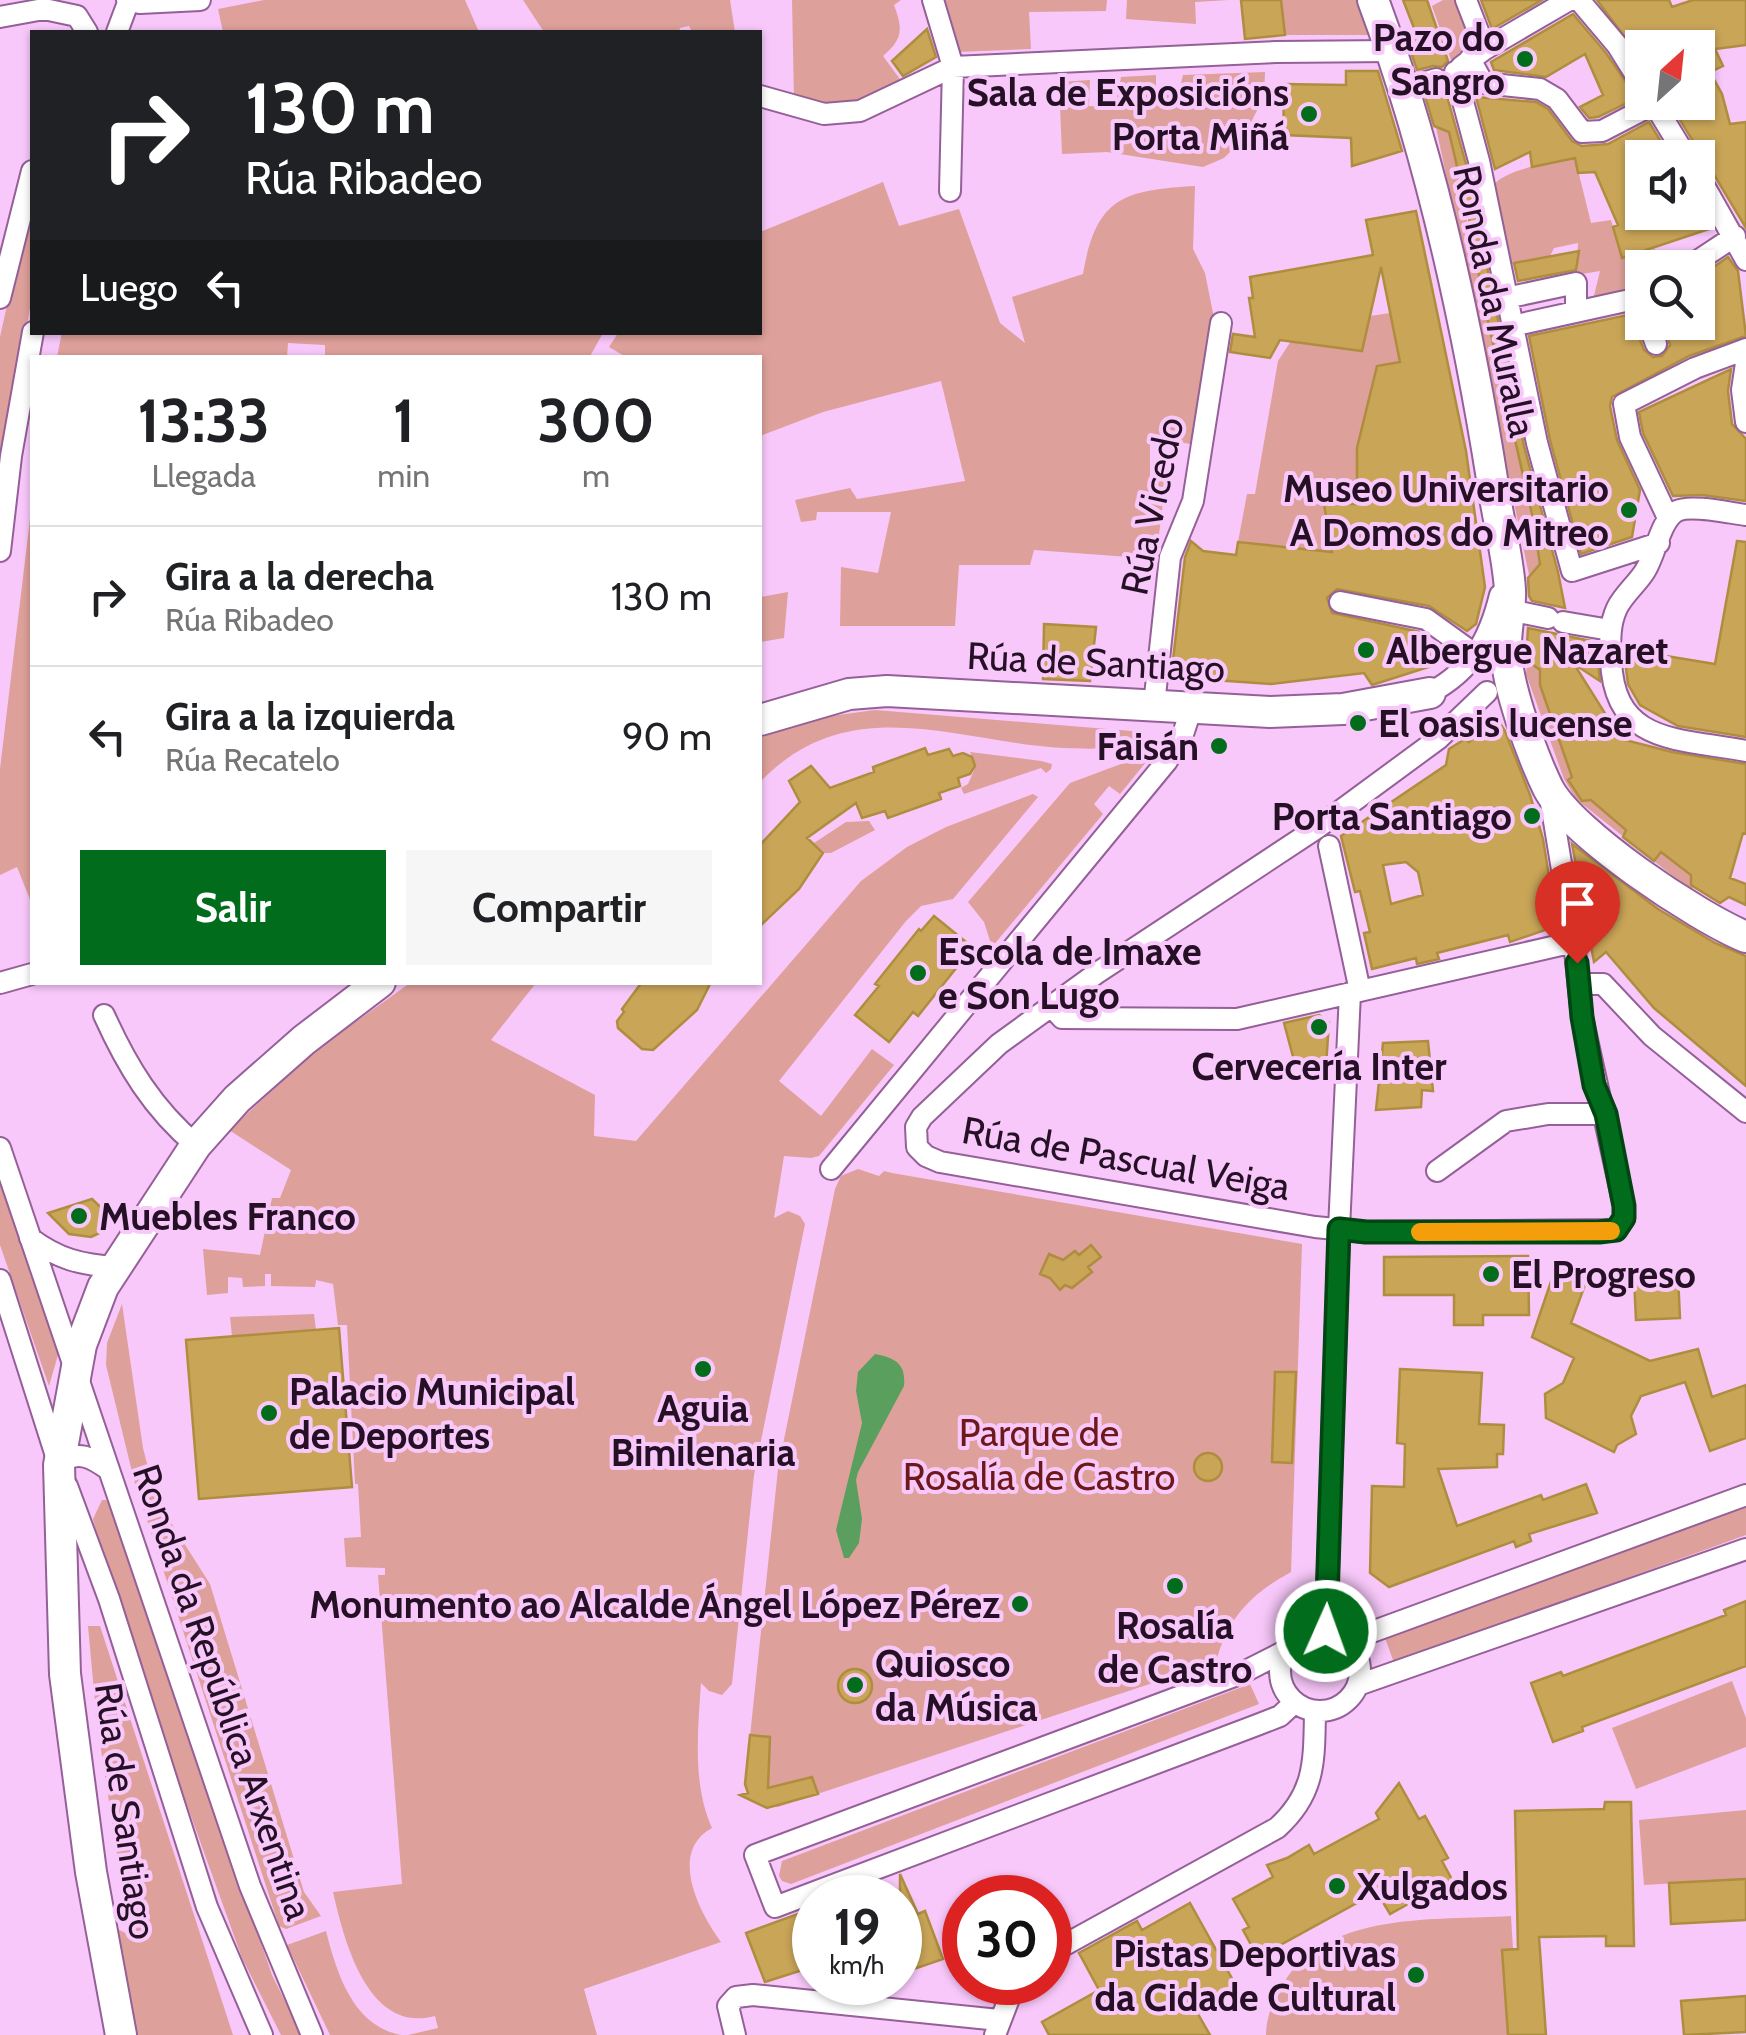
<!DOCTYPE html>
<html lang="es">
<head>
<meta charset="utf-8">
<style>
	body { margin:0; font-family:Cabin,sans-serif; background:#f6f6f6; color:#202124; height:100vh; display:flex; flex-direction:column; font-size:38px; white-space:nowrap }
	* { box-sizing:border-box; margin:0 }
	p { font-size:32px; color:#757577 }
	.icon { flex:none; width:55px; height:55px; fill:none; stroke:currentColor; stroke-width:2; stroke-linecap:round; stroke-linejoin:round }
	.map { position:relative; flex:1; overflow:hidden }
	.sheet { position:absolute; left:30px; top:355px; width:732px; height:630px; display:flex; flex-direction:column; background:#fff; border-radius:0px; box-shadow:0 2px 8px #0004 }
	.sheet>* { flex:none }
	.top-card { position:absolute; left:30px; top:30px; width:732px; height:305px; border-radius:0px; box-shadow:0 2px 8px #0004; background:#202124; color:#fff; overflow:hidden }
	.needle { width:65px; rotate:27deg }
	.controls { position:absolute; left:1625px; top:30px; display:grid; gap:20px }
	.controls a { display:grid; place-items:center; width:90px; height:90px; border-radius:0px; background:#fff; box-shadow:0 2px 8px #0004; font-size:50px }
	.speed { position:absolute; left:792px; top:1875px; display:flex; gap:20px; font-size:50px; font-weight:700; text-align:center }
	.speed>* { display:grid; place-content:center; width:130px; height:130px; border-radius:50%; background:#fff; box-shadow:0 2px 8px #0004; line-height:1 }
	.speed small { font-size:25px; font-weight:400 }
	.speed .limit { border:15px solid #d22; background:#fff; color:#111 }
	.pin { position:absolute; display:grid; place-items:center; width:85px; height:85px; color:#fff; margin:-102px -42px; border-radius:50% 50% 50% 0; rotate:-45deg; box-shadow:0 0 10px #0007 }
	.pin .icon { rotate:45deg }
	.me { position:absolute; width:110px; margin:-55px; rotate:2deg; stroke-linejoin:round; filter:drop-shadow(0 0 8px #0008) }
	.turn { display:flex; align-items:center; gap:35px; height:210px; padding:0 50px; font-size:45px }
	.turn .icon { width:130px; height:130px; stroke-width:2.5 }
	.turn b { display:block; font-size:70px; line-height:85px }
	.then { display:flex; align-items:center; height:95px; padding:0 50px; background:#0003; gap:20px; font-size:38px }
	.eta { display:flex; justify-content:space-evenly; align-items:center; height:170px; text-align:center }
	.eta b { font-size:60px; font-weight:700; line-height:70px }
	.button { display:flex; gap:20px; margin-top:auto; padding:20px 50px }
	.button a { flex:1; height:115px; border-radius:0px; background:#016c1b; color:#fff; font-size:40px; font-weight:700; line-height:115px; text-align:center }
	.button a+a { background:#f6f6f6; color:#202124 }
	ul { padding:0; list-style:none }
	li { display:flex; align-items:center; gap:30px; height:140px; padding:0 50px; border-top:2px solid #e0e0e0 }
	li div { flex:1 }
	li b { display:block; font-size:38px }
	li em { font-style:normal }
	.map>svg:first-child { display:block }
</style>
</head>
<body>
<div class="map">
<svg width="1746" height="2035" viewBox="0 0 1746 2035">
	<rect width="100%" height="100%" fill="#f8c8fa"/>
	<path fill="#dea09a" d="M264 0H465L479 32H223L218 9Z
		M523 0H730L735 32H692L689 26 680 28 679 32H544Z
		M792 0H901L894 5C903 29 903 39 883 56L902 82 836 110 794 100Z
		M937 0H1107L1106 11 1029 12 1031 49 958 52Z
		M1127 0H1229L1195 2 1196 24 1126 19Z
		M1281 0H1357L1370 35H1285Z
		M1443 0H1464L1480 45 1451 60 1432 6Z
		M1265 72 1264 96 1243 139 1224 158 1203 167 1107 152 1062 154 1059 82 1090 80 1089 106 1115 107 1121 77 1156 75V94L1178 96 1183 75Z
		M1436 127 1449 130C1462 187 1471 246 1484 303 1502 391 1526 478 1540 567L1529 575Z
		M1575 158 1591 223 1611 220 1622 258 1655 249 1667 267 1642 268V289L1592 304 1600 271 1576 275 1578 243 1554 248 1550 256 1507 265 1492 187C1503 169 1553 162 1575 158Z
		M883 182 899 226 959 209 1000 323 1025 343 1012 297 1083 274C1096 198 1123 190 1195 186L1193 249 1205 273 1215 323 1196 445 1150 437V476L1166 478 1156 559 1034 550 1030 565H959L955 626H840L841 567 878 573 891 512H817L816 520 801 522 795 500 850 488 857 499 965 481 941 381 823 412 760 436V358L626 357 609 347 618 333 760 332V232Z
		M32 193V296L0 482V337Z
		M1390 313 1400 361 1377 366 1357 449V504H1326L1324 508 1332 552 1238 542 1247 494H1255L1278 361 1291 341 1361 351 1370 316Z
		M62 332H603V333L589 358H325V345L288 343 287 357H57Z
		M32 502V901L31 902 17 867 0 875V769Z
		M788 592 784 638 760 642V597Z
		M1527 661 1540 667V685L1572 777 1568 781 1583 802 1591 800 1656 858 1661 852 1691 875 1693 892 1576 799 1564 779 1526 674Z
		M875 710 1144 732 1145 734C1118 751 1095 749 1064 748 954 742 850 689 760 782V738L809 719Z
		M970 752 1041 761 1052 764 1051 769 1046 773 1041 768 964 794 961 788 968 784 976 766Z
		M1145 755 1151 756 1120 794 1109 786 1094 804 1103 814 992 947 984 922 968 902 1070 783Z
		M1033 794 1038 797 953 899 921 906 906 921 779 1081 821 1116 872 1049 894 1065 819 1156 811 1158 784 1156 774 1218 788 1211 800 1216 805 1224 754 1475 732 1684 722 1695 709 1691 701 1683C698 1729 692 1784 712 1828 668 1852 699 1912 721 1942L584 1989 597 2035H408L438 2028 435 2016C366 2035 343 1935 333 1892L402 1884 378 1575H385V1568L346 1567 344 1538 361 1537 358 1484H355L347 1325H338L333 1284 316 1280 315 1287 271 1286V1274H265V1286L243 1287 242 1278 228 1277V1293L207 1295 203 1249 260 1255 272 1198H280L291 1170 229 1130 319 1048 410 983H536L491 1040 595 1095 594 1136 636 1141 861 881 907 847 946 827Z
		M869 821 875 830 831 853H825L814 843 846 822Z
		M858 1169 879 1176 884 1171 892 1173 1302 1244 1291 1572C1251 1594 1228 1617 1216 1662L778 1807 754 1802 745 1784 778 1469 835 1189 841 1176Z
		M0 1170 60 1348 49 1386 0 1245Z
		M122 1304 143 1448 156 1499 210 1584 304 1892 321 1916 286 1929 279 1926 134 1480 106 1365 107 1343Z
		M314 1314 316 1330 232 1336 230 1317Z
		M102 1500H106L114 1512 272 1975 302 2035H281L242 1958 177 1777 98 1539 93 1519Z
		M1746 1505V1535L1397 1661 1393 1660 1385 1638 1389 1635Z
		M88 1626H100L233 2035H138L128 2006 113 1927 134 1937 125 1905 97 1724Z
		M1732 1681 1746 1718V1747L1636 1789 1612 1728Z
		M1250 1684 1259 1704 791 1884 782 1881 779 1876 782 1861Z
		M1746 1810V1879L1644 1885 1639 1820Z
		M1511 1916 1513 1949 1540 1947 1546 2035H1266C1266 2017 1274 1999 1283 1984 1328 1910 1435 1921 1511 1916Z
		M326 1931C337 1974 353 2026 401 2035H330L287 1945Z"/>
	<path fill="#5a9f5e" d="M875 1354C896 1358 906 1364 904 1386L858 1472 856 1480 862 1519 859 1543 849 1558H844L836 1530 862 1423 856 1391 858 1372Z"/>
	<path fill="#c9a558" stroke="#af8d3f" stroke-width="2.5" fill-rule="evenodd" d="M1241 0H1281L1285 35 1245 39Z
		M1403 0H1427L1448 61 1442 67 1433 66 1417 70 1408 43 1416 33Z
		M1481 0H1542L1492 29Z
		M1597 0H1669L1672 7 1693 0H1746V45L1715 49 1723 66 1710 72 1722 94 1730 124 1746 122V228L1710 168 1700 162 1699 151 1669 102H1698V48H1642V60Z
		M1573 14 1606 53 1637 98 1598 117 1589 118 1580 107 1603 95 1585 54 1546 77 1494 70 1491 62Z
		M927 29 936 57 903 76 892 61Z
		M1346 71H1378L1402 151 1352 166 1351 138 1284 135 1283 84 1346 85Z
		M1445 89 1466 164 1524 446 1558 572 1565 608 1532 601 1529 596 1528 578 1540 564 1533 519 1483 299 1469 218 1449 132 1434 126 1425 96Z
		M1476 97 1536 102 1548 109 1572 141 1582 146 1608 144 1649 122 1671 158H1642V212H1698V203L1712 228 1622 258 1613 227 1618 225 1595 172 1578 173 1575 158 1532 167 1530 152 1495 169Z
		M1416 211 1466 451 1485 587 1476 624 1467 631 1429 606 1337 589 1327 598 1332 613 1420 632 1426 636 1432 666 1372 685 1364 673 1271 684 1171 677 1185 557 1191 541 1203 551 1236 555 1238 542 1332 552 1324 504H1357V448L1377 366 1400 362 1381 267 1362 351 1280 340 1270 358 1230 352 1233 334 1255 337 1249 298H1253L1250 277 1373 255 1366 220Z
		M1579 251 1576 270 1518 281 1514 263Z
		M1728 257 1738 271 1746 336 1689 356 1612 397 1610 406 1617 440 1640 490 1632 537 1581 554 1550 440 1529 336 1632 314 1636 316 1635 327 1644 350 1653 357 1662 356 1670 345 1663 322H1698V278Z
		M1731 369 1728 391 1732 424 1746 439V501L1702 495 1673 496 1643 433 1639 412Z
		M1737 541 1746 542V737L1678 726 1640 705 1628 684 1624 653H1648L1715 664Z
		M1044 624 1096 627 1090 681 1043 679Z
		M1528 628 1596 642 1600 681 1574 664 1621 739 1672 752 1746 764V834L1743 833 1730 878 1746 884V905L1729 897 1720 903 1691 885V875L1661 852 1654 861 1623 837 1626 830 1591 800 1582 801 1568 780 1572 777 1540 685V670L1526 660Z
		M1496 717 1505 731 1530 795 1543 839 1557 926 1510 942 1508 935 1437 953 1439 959 1417 964 1416 958 1372 969 1364 933 1370 932 1360 891 1355 892 1341 836 1446 765 1449 749 1465 739 1469 742ZM1406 862 1418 872 1423 895 1391 904 1383 865Z
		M925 748 928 755 949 749 953 756 963 753 972 757 975 766 970 774 958 778 960 786 939 793 941 799 888 818 885 811 862 818 856 803 807 838 823 853 799 889 760 926V845L800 802 789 781 811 766 830 788 874 772 873 767Z
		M1572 844 1658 909 1715 943 1746 956V1086L1654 1008 1606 952 1594 962Z
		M934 916 966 942 954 957 961 962 918 1016 913 1012 889 1042 855 1015 879 986 875 984 919 929 921 931Z
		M642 982H711L697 1010 653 1050 642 1049 618 1028 617 1021 624 1012 622 1009Z
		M1319 1015 1329 1022 1326 1066 1295 1064 1284 1023Z
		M1428 1041 1433 1091 1422 1090 1421 1107 1376 1110 1383 1043Z
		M92 1199 112 1218 104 1231 91 1237 69 1234 48 1213Z
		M1091 1245 1101 1257 1088 1267 1092 1272 1072 1288 1065 1285 1060 1290 1050 1278 1040 1274 1049 1254 1063 1260 1075 1251 1079 1255Z
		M1528 1256 1529 1315H1483V1325H1454V1295H1384V1257Z
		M1558 1261 1589 1274 1571 1323 1650 1361 1698 1349 1712 1397 1746 1385V1438L1710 1451 1685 1382 1641 1396 1631 1416 1636 1434 1617 1445 1614 1452 1546 1418 1545 1394 1563 1383 1574 1358 1532 1337Z
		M1678 1276 1680 1318 1636 1320 1634 1278Z
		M339 1328 352 1487 199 1499 186 1340Z
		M1400 1369 1482 1373 1479 1424 1504 1425 1503 1454H1497V1467L1438 1469 1457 1526 1541 1495 1543 1500 1586 1484 1597 1513 1529 1534 1531 1541 1516 1547 1514 1541 1389 1587 1370 1573 1372 1486 1404 1487 1405 1444 1397 1443Z
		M1275 1372H1296L1292 1463 1272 1462Z
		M1194 1467a14 14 0 1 1 28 0a14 14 0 1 1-28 0Z
		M1746 1601V1666L1582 1727 1583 1731 1553 1742 1531 1683 1561 1672 1563 1676 1726 1615 1724 1610Z
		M838 1686a17 17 0 1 1 34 0a17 17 0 1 1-34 0Z
		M750 1735 770 1737 768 1788 812 1777 818 1794 767 1808 740 1795 748 1793 745 1784Z
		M1399 1783 1419 1819 1425 1816 1448 1858 1442 1861 1462 1898 1410 1903 1390 1914 1377 1892 1275 1948 1277 1951 1260 1961 1243 1930 1249 1927 1233 1899 1273 1877 1267 1865 1287 1858 1309 1845 1314 1854 1379 1819 1376 1813Z
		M1605 1802H1631L1634 1946H1606V1936L1539 1937 1546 2035H1508L1502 1950 1518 1949 1515 1811 1604 1809Z
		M900 1874 918 1914 925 1911 943 1959 914 1969 904 1938 900 1939Z
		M1746 1879V1920L1671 1924 1669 1883Z
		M1190 1903 1239 1991 1198 2014 1210 2035H1049L1042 2022 1099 1990 1079 1953 1137 1921 1142 1930Z
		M803 1912 815 1945V1966L765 1982 746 1933Z
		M1746 1996V2032L1684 2035 1681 2001Z"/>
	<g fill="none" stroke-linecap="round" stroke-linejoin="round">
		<g stroke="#955f98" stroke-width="24">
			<path id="street" d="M127 0 140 3 200 0
				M933 0 953 67 950 191
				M1466 0 1485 49
				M1579 0 1617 45 1642 85
				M0 17 44 9 77 16 87 32
				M117 32 129 0
				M1470 59 1483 83 1540 89 1557 99 1582 132 1602 131 1654 104
				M1461 67 1485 49 1569 0
				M1455 72 1479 161 1537 443 1572 571 1659 543
				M1405 88 1436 79
				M760 96 824 114 860 111 953 67 1276 52 1392 51
				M1653 102 1687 158
				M1698 175 1746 260
				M1687 268 1735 236
				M0 298 32 171
				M1506 298 1576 283V312
				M1648 322 1656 344
				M1512 326 1630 300 1642 293
				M1746 363 1742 390 1746 422
				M1746 515C1730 513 1691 504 1677 511 1660 520 1656 554 1645 571 1637 584 1624 594 1617 608 1609 625 1610 642 1611 660 1614 745 1679 738 1746 751
				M1668 518 1630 437 1624 404 1695 368 1746 349
				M0 551 11 456 33 332
				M1340 602 1426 619 1476 655
				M1509 610 1548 618
				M1563 622 1610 630
				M1487 692 1438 739 1317 828 1097 973 999 1044 922 1117 916 1127 917 1147 926 1156 940 1162 1315 1227 1366 1232 1616 1230 1624 1218V1206L1582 1017 1574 942 1550 797
				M1430 693C1472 670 1489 640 1500 595
				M1154 705 1170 557 1193 501 1221 323
				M1329 846 1360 991
				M0 983 32 974
				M1580 984H1603L1652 1036 1746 1112
				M1052 1007 1062 1018 1237 1019 1574 942
				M104 1015C127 1066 153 1109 196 1145
				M0 1148 250 1886 312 2035
				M831 1169 1167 761 1183 734 1192 707
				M1437 1171 1506 1121 1548 1114H1606
				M30 1238C58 1259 81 1265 116 1267
				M0 1280 57 1459
				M59 1465C76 1448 93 1458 109 1470
				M67 1486 109 1599 207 1907 262 2035
				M1280 1671a40 40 0 1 1 80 0a40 40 0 1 1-80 0Z
				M1326 1631 1339 1229 1350 993
				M1347 1641 1746 1495
				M1285 1651 1240 1674 755 1855 775 1907 1257 1725 1280 1716 1294 1703
				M1358 1685 1746 1549
				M1050 1953 1277 1828C1316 1793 1314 1760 1315 1712
				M735 2035 728 2006 736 1997 753 1995 999 2020
				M995 2035 1010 1996 1020 1982"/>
		</g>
		<g stroke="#955f98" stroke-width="34">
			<path id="secondary" d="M1373 0C1431 155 1467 321 1493 485 1498 520 1508 556 1510 590 1511 610 1505 630 1506 651 1507 686 1532 755 1548 788 1572 834 1697 917 1746 937
				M760 720 849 694 887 691 1270 712 1343 709 1430 693
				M121 2035 91 1872 65 1674 59 1465 81 1345 103 1287 196 1145 237 1099 304 1040 380 982"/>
		</g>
		<use href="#street" stroke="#fff" stroke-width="20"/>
		<use href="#secondary" stroke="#fff" stroke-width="30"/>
	</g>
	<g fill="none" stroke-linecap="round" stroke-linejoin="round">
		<g stroke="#014612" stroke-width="25">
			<path id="route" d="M1326 1631 1339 1229 1366 1232H1599L1616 1230 1624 1218V1206L1606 1114 1594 1085 1582 1017 1577 963"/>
		</g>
		<use href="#route" stroke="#016c1b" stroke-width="18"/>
		<path stroke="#f59e0b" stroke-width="18" d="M1420 1232 1611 1231"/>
	</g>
	<g fill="#016c1b" stroke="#f8c8fa" stroke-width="4">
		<circle cx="1525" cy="59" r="10"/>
		<circle cx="1309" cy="114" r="10"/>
		<circle cx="1629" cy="510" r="10"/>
		<circle cx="1366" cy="650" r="10"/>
		<circle cx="1358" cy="723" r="10"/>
		<circle cx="1219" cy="746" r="10"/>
		<circle cx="1532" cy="816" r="10"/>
		<circle cx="918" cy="973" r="10"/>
		<circle cx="1319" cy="1027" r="10"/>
		<circle cx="79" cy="1216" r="10"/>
		<circle cx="1491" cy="1274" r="10"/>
		<circle cx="703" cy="1369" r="10"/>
		<circle cx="269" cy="1413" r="10"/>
		<circle cx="1175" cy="1586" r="10"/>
		<circle cx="1020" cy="1604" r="10"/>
		<circle cx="855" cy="1685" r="10"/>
		<circle cx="1337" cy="1886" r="10"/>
		<circle cx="1416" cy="1975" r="10"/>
	</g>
	<g text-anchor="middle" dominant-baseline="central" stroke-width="8" stroke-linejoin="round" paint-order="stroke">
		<g font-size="38" font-weight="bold" fill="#251026" stroke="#f8c8fa" text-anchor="start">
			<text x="1505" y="37" text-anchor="end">Pazo do<tspan x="1505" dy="44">Sangro</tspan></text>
			<text x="1289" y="92" text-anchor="end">Sala de Exposicións<tspan x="1289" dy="44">Porta Miñá</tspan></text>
			<text x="1609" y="488" text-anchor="end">Museo Universitario<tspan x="1609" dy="44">A Domos do Mitreo</tspan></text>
			<text x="1386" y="650">Albergue Nazaret</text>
			<text x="1378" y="723">El oasis lucense</text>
			<text x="1199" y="746" text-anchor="end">Faisán</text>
			<text x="1512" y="816" text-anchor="end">Porta Santiago</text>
			<text x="938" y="951">Escola de Imaxe<tspan x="938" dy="44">e Son Lugo</tspan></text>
			<text x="1319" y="1066" text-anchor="middle">Cervecería Inter</text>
			<text x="99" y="1216">Muebles Franco</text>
			<text x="1511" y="1274">El Progreso</text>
			<text x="289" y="1391">Palacio Municipal<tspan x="289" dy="44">de Deportes</tspan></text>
			<text x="703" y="1408" text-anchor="middle">Aguia<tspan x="703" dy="44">Bimilenaria</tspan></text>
			<text x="1000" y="1604" text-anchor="end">Monumento ao Alcalde Ángel López Pérez</text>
			<text x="1175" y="1625" text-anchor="middle">Rosalía<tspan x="1175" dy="44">de Castro</tspan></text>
			<text x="875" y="1663">Quiosco<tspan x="875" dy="44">da Música</tspan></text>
			<text x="1357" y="1886">Xulgados</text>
			<text x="1396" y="1953" text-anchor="end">Pistas Deportivas<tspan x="1396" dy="44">da Cidade Cultural</tspan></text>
		</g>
		<g font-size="38" fill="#251026" stroke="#f8c8fa">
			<text transform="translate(1495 301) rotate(78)">Ronda da Muralla</text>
			<text transform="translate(1152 506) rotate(-78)">Rúa Vicedo</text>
			<text transform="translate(1096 662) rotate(3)">Rúa de Santiago</text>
			<text transform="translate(1126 1158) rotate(10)">Rúa de Pascual Veiga</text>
			<text transform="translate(223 1692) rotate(71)">Ronda da República Arxentina</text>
			<text transform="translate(126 1811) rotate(82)">Rúa de Santiago</text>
		</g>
		<g font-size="38" fill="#6e1919" stroke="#f8c8fa">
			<text x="1039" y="1432">Parque de<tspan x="1039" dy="44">Rosalía de Castro</tspan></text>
		</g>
	</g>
</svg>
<div class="controls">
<a><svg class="needle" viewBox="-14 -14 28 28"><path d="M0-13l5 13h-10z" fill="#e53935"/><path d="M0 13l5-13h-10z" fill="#757577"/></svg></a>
<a><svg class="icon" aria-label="sound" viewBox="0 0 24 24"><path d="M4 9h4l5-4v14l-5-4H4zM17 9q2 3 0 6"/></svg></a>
<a><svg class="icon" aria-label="search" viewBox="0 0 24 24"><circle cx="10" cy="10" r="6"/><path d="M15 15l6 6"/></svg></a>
</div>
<div class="speed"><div>19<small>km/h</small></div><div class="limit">30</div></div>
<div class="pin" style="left:1577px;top:963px;background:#d93025"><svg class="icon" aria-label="arrive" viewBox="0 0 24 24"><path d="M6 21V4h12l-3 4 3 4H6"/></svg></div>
<svg class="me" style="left:1326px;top:1631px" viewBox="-20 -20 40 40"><circle r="17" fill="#016c1b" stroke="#fff" stroke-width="3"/><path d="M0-11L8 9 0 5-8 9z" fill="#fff"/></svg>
<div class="top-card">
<div class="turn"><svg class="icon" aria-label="right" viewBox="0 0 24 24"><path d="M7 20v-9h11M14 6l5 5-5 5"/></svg><div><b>130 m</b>Rúa Ribadeo</div></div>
<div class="then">Luego<svg class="icon" aria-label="left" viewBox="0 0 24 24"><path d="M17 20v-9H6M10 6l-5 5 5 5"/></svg></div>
</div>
<section class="sheet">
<div class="eta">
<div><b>13:33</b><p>Llegada</p></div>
<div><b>1</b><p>min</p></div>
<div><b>300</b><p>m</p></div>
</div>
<ul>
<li><svg class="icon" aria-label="right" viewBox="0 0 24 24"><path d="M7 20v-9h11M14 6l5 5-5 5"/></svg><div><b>Gira a la derecha</b><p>Rúa Ribadeo</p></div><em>130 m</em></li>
<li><svg class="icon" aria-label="left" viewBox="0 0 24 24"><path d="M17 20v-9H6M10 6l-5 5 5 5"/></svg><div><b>Gira a la izquierda</b><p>Rúa Recatelo</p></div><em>90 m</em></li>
</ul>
<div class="button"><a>Salir</a><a>Compartir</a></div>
</section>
</div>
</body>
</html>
